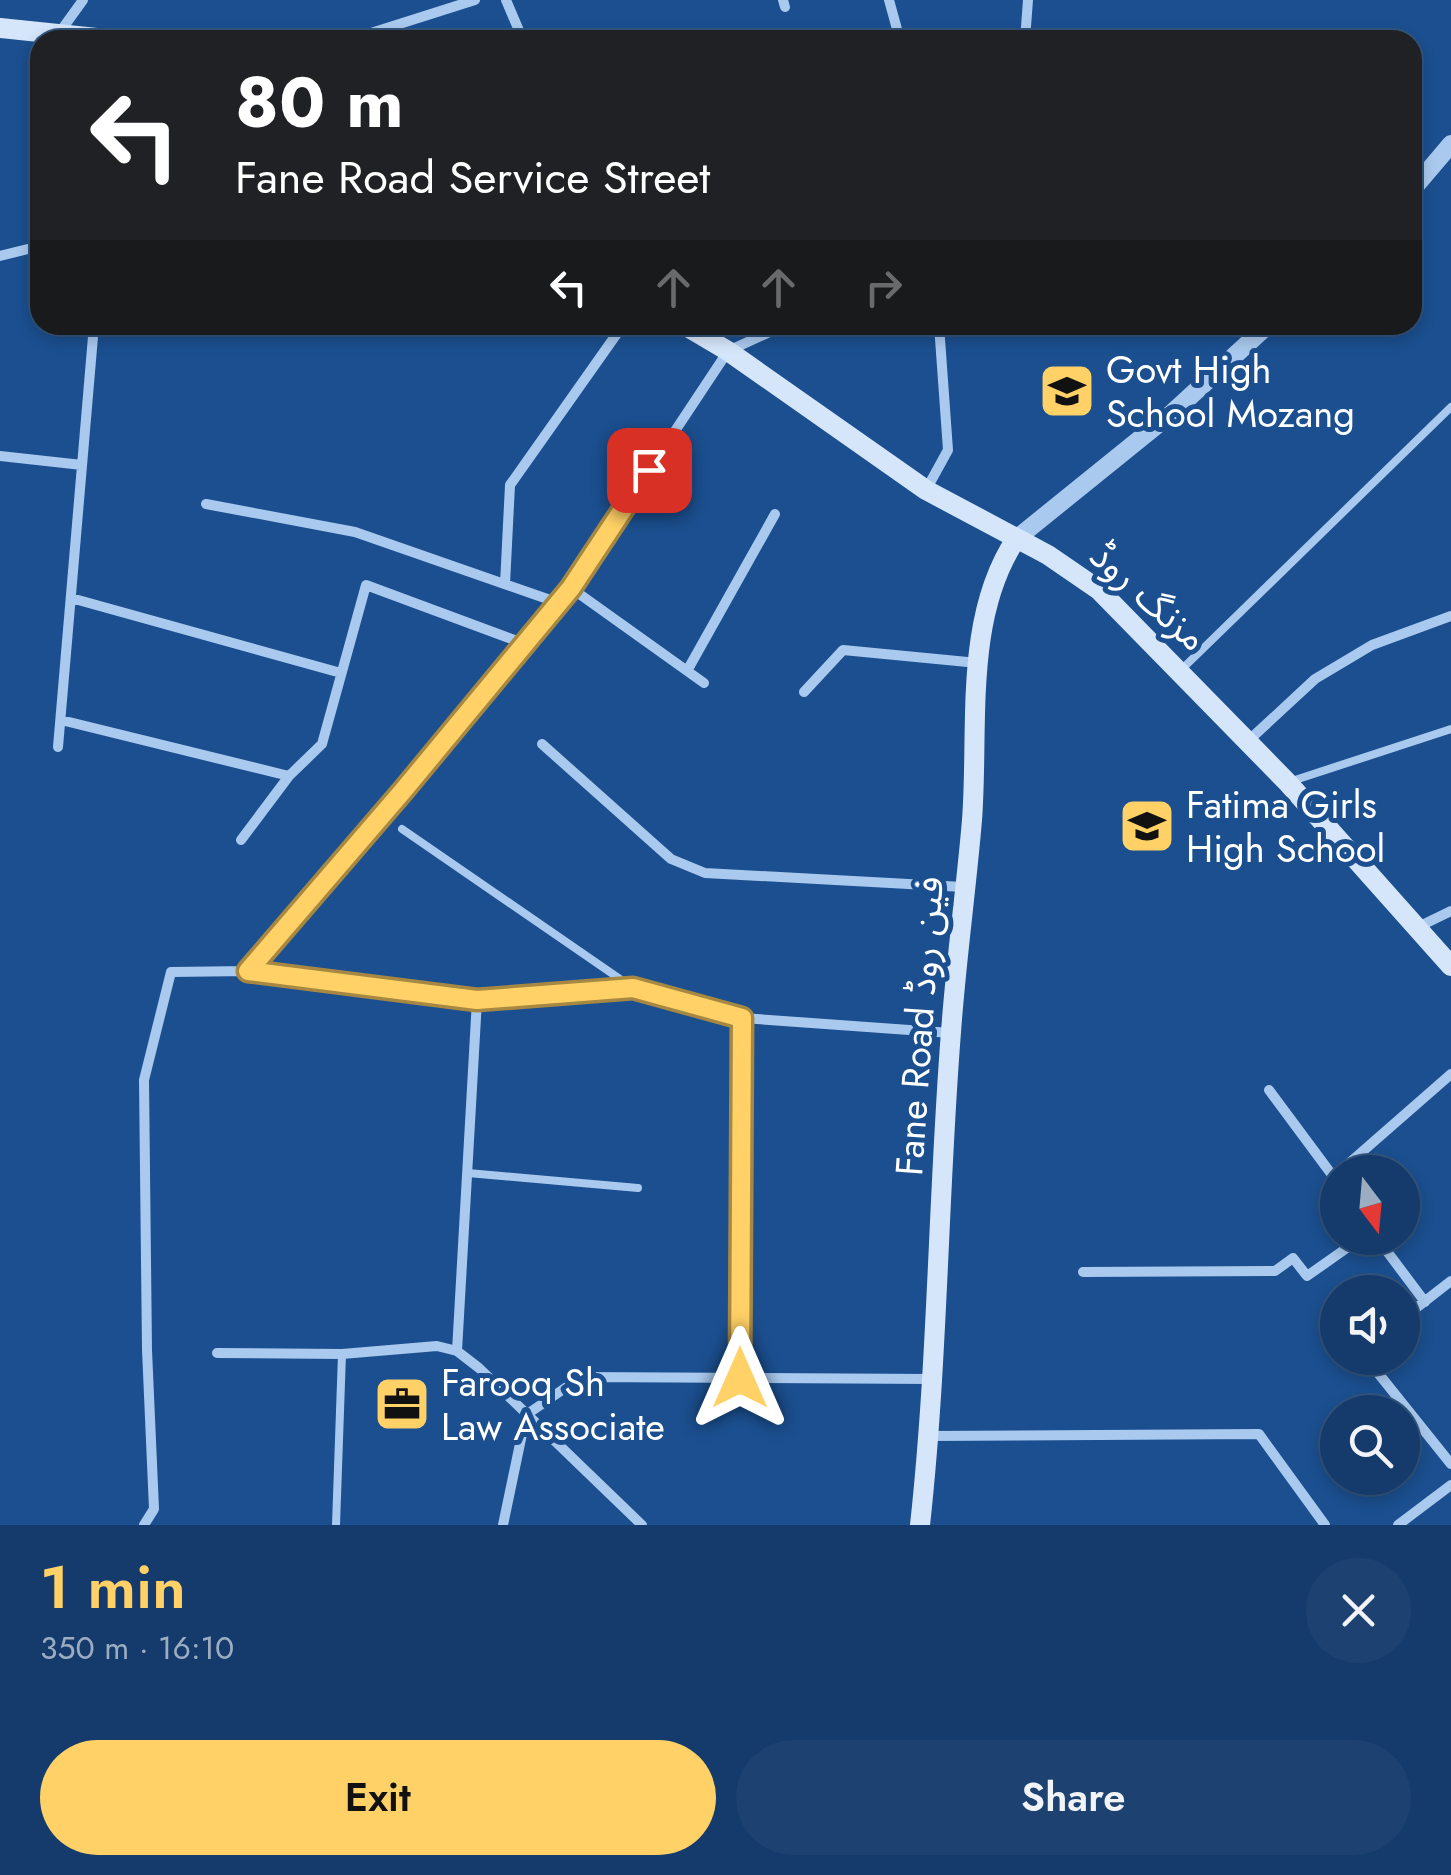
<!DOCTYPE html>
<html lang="en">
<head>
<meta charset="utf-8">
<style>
	body { margin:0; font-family:Jost,"Noto Sans Arabic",sans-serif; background:#1d4271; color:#f1f3f6; height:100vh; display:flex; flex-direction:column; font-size:38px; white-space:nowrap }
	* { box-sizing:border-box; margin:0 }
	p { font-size:32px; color:#9dadc1 }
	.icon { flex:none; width:55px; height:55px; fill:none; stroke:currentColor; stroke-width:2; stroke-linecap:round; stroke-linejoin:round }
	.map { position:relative; height:1525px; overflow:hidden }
	.side { display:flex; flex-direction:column; background:#143b6b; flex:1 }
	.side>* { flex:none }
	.guide { position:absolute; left:30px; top:30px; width:1392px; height:305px; border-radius:30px; box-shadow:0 5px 15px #0003,0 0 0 2px #33557e; background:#202124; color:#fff; overflow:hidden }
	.needle { width:65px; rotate:164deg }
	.fabs { position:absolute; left:1320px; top:1155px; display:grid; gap:20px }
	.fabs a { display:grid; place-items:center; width:100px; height:100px; border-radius:50%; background:#143b6b; box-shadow:0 5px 15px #0003,0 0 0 2px #33557e; font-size:50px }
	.pin { position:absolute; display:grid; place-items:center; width:85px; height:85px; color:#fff; margin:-42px; border-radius:20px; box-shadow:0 5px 15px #0006 }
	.me { position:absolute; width:110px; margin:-55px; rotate:0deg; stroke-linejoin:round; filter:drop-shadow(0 0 8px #0008) }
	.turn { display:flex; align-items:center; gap:35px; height:210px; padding:0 40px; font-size:45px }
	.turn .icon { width:130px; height:130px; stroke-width:2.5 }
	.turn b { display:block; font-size:70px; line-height:85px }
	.lanes { display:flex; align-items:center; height:95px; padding:0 40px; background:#0003; justify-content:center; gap:50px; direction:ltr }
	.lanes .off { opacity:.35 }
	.round { display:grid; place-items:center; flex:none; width:105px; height:105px; border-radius:52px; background:#1d4271 }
	.head { display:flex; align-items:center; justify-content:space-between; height:170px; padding:0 40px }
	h1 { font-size:60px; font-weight:600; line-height:75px; color:#ffd166 }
	.action { display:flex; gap:20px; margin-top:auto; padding:20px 40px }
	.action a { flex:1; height:115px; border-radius:60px; background:#ffd166; color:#111; font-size:40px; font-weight:600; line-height:115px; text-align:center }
	.action a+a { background:#1d4271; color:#f1f3f6 }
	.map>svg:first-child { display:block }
</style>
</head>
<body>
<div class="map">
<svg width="1451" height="1525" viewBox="0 0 1451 1525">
	<rect width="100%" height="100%" fill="#1b4f8f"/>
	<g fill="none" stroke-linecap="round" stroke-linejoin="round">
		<path stroke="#a9c9ee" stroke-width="8" d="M1181 670 1451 407
			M1292 781 1451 729
			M402 829 633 988
			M468 1173 638 1188
			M336 1525 342 1354"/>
		<path stroke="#a9c9ee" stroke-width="10" d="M506 0 523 40
			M783 0 785 7
			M889 0 900 40
			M60 32 83 0
			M349 40 475 0
			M1025 40 1028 0
			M0 256 40 246
			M0 456 82 465
			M926 490 948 450 939 325
			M206 504 355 532 559 603
			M505 584 510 485 623 325
			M571 588 704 683
			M71 598 341 673
			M687 671 775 514
			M804 692 843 650 978 663
			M61 720 289 776
			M1247 742 1315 679 1372 645 1451 616
			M542 744 671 859 705 873 963 887
			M58 747 94 325
			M241 840 289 776 322 744 366 585 525 644
			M1416 928 1451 911
			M248 971 571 588 728 351 785 325
			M1269 1090 1338 1183
			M1339 1172 1451 1074
			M1377 1238 1425 1302
			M1083 1272 1275 1271 1293 1258 1307 1276 1361 1238
			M1402 1319 1451 1281
			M457 1351 477 1000
			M217 1353 342 1354 437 1346 457 1351 479 1368 642 1525
			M1366 1358 1451 1464
			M740 1378 742 1018
			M930 1436 1259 1434 1325 1525
			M144 1525 154 1509 147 1350 144 1080 171 972 248 971 477 1000 633 988 742 1018 951 1033
			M503 1525 526 1415 581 1377 932 1379
			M1398 1525 1451 1485"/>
		<path stroke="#a9c9ee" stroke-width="18" d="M1412 190 1451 144
			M1016 539 1172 413 1268 325"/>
		<path stroke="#d6e6fa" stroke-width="20" d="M0 28 116 40
			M684 325 728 351 926 490 1048 555 1099 590 1288 783 1451 966
			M920 1525C938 1361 938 1196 951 1032 956 961 966 891 972 820 979 729 963 618 1016 539"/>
	</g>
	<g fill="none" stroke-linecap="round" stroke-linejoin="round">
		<g stroke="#a68842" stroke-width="25">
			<path id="route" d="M649 470 571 588 402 792 248 971 477 1000 633 988 742 1018 740 1378"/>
		</g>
		<use href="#route" stroke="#ffd166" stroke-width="18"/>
	</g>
	<defs>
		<g id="school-square" transform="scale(2.875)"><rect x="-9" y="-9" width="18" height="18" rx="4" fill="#ffd166" stroke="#1b4f8f"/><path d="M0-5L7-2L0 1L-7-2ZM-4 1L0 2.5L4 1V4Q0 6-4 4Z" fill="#111"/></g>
		<g id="office-square" transform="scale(2.875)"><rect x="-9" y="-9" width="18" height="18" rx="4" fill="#ffd166" stroke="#1b4f8f"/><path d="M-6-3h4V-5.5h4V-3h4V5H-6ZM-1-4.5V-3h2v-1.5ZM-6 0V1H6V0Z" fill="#111"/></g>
	</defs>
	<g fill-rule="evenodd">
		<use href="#school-square" x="1067" y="391"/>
		<use href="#school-square" x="1147" y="826"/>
		<use href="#office-square" x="402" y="1404"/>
	</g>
	<g text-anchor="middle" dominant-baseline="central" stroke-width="10" stroke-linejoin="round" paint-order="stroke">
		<g font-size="38" fill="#fff" stroke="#1b4f8f" text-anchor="start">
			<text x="1106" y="369">Govt High<tspan x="1106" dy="44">School Mozang</tspan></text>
			<text x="1186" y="804">Fatima Girls<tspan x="1186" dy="44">High School</tspan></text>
			<text x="441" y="1382">Farooq Sh<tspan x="441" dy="44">Law Associate</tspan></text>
		</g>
		<g font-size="38" fill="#fff" stroke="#1b4f8f">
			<text transform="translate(1149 596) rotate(42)">مزنگ روڈ</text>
			<text transform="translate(919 1026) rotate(-86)">Fane Road فین روڈ</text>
		</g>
	</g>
</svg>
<div class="fabs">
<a><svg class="needle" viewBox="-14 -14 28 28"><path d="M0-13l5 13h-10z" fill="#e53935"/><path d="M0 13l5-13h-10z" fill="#9dadc1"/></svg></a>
<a><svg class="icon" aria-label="sound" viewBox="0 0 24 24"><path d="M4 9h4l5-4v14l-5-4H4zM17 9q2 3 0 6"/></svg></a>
<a><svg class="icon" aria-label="search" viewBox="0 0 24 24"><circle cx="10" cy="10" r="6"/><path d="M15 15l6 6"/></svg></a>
</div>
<div class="pin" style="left:649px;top:470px;background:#d93025"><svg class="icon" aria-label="arrive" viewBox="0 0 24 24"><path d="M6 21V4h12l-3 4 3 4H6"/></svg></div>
<svg class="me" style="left:740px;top:1378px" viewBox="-20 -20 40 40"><path d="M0-17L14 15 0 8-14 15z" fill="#ffd166" stroke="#fff" stroke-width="4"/></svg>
<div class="guide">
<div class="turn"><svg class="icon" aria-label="left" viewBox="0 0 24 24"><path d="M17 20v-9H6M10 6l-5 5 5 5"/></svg><div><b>80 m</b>Fane Road Service Street</div></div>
<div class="lanes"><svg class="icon" aria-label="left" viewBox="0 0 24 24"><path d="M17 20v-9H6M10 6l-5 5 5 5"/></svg><svg class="icon off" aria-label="ahead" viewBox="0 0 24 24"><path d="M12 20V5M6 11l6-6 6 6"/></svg><svg class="icon off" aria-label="ahead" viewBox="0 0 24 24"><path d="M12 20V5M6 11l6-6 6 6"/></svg><svg class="icon off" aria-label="right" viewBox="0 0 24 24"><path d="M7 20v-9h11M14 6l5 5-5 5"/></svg></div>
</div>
</div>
<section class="side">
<div class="head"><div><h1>1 min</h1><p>350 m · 16:10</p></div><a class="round"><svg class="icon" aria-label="close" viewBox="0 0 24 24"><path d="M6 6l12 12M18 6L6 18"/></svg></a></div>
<div class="action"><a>Exit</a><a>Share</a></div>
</section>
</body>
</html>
